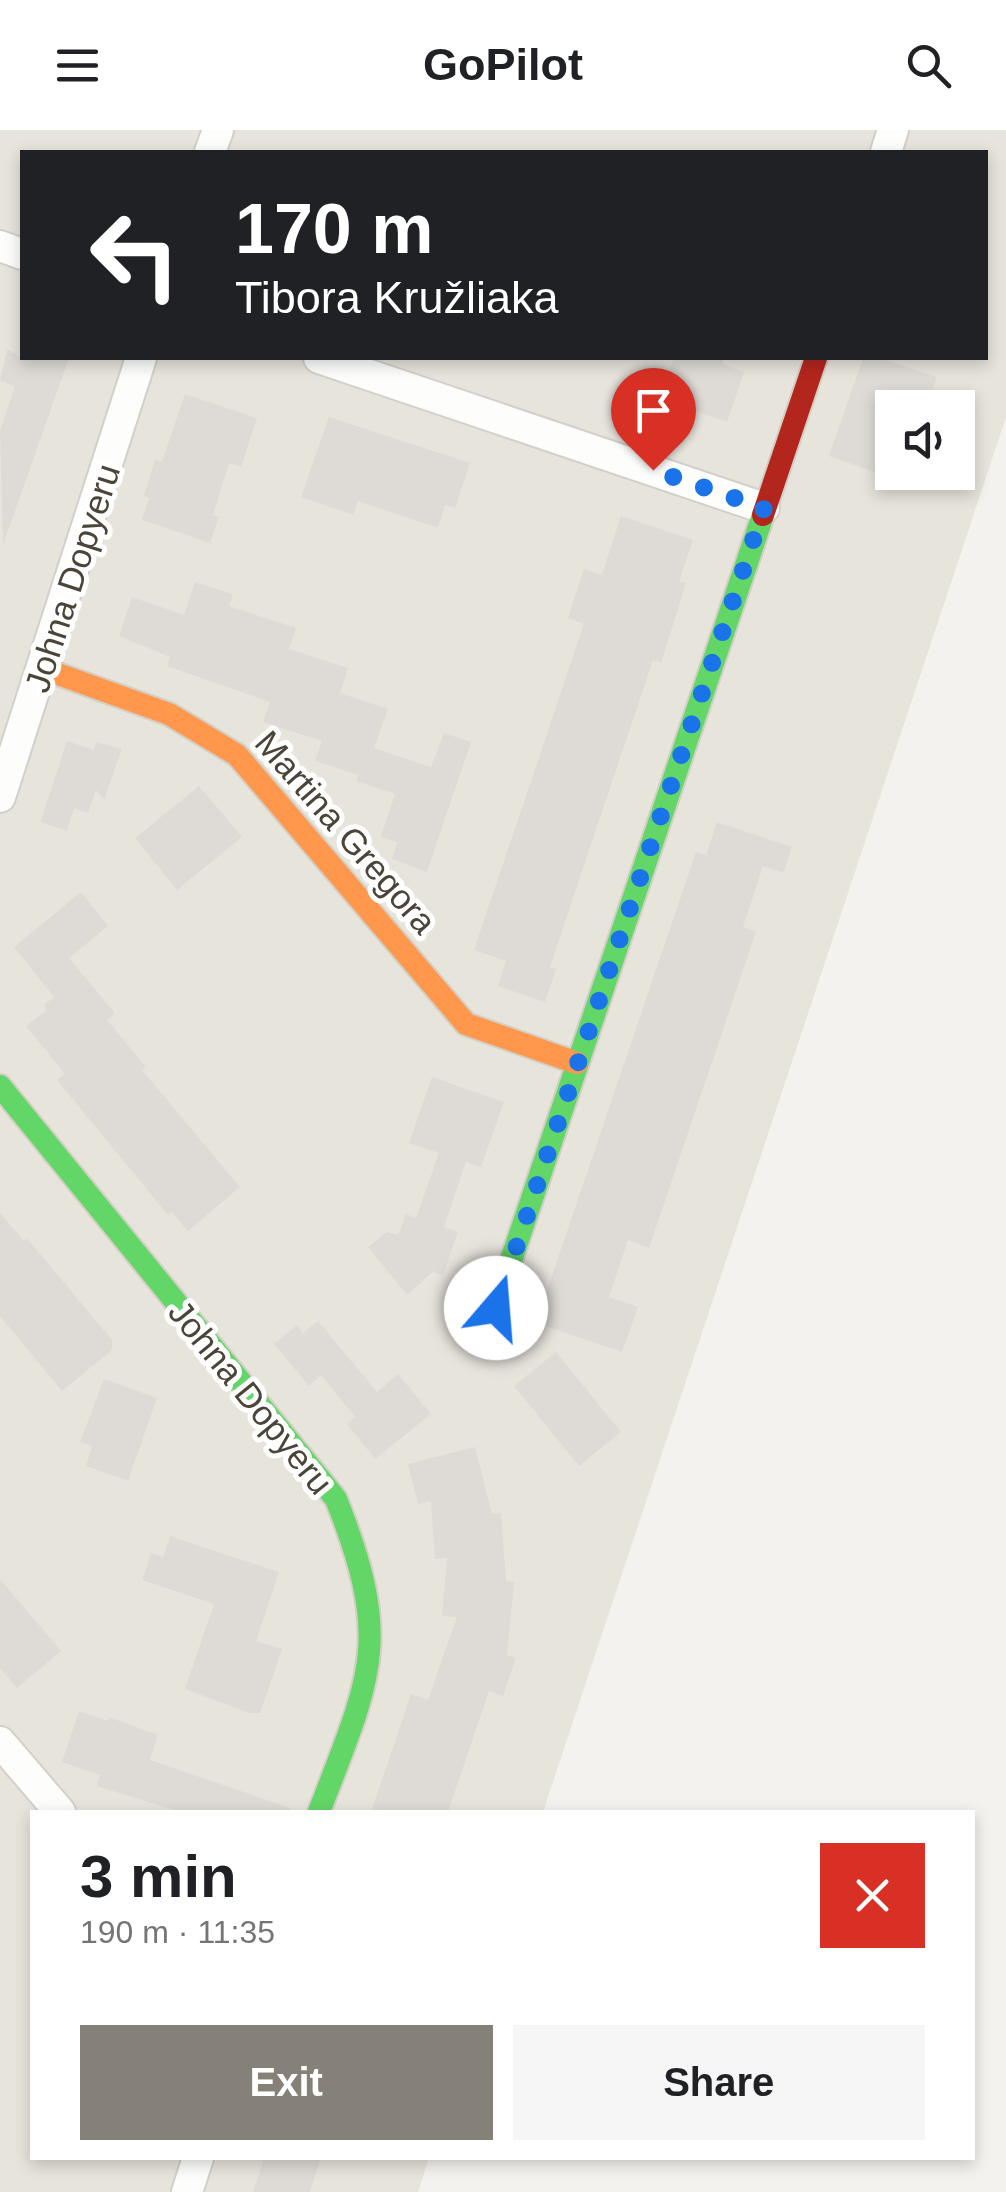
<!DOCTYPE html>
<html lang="en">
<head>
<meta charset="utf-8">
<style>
	body { margin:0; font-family:Helvetica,sans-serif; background:#f6f6f6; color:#202124; height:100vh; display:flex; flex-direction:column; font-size:38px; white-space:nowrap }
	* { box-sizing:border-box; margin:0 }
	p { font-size:32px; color:#757577 }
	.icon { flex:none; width:55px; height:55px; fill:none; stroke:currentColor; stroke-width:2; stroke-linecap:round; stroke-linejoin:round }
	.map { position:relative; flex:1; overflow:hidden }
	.drawer { position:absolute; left:30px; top:1680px; width:945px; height:350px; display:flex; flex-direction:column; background:#fff; border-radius:0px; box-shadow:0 5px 15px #0003 }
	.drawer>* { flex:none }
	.banner { position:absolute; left:20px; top:20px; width:968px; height:210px; border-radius:0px; box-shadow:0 5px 15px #0003; background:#202124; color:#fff; overflow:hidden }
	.tools { position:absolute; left:875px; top:260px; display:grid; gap:20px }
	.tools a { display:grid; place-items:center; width:100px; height:100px; border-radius:0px; background:#fff; box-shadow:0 5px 15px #0003; font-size:50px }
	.pin { position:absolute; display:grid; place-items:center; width:85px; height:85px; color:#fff; margin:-102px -42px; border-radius:50% 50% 50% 0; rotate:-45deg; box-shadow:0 0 10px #0007 }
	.pin .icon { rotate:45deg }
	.me { position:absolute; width:110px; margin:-55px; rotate:18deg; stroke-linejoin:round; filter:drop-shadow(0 0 8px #0008) }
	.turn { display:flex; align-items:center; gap:35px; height:210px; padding:0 50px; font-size:45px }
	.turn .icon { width:130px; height:130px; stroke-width:2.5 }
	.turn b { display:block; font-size:70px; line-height:85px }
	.round { display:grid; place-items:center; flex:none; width:105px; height:105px; border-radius:0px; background:#f6f6f6 }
	.overview { display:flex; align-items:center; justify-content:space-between; height:170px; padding:0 50px }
	h1 { font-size:60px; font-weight:600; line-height:75px }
	.primary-button { display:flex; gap:20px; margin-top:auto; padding:20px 50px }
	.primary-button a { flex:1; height:115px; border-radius:0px; background:#868178; color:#fff; font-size:40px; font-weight:600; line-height:115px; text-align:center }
	.primary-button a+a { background:#f6f6f6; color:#202124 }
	header { display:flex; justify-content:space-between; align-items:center; height:130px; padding:0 50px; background:#fff; font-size:45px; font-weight:600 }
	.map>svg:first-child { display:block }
</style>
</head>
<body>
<header><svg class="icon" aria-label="menu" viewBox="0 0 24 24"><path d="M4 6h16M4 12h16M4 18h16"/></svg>GoPilot<svg class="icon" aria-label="search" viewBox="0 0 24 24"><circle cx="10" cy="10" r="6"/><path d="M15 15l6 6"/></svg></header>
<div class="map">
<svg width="1006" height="2062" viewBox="0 0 1006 2062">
	<rect width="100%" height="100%" fill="#f4f2ee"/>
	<path fill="#e7e4dc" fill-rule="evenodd" d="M0 0H1006V287L543 1682H32V2028H429L418 2062H0ZM22 22H985V228H22ZM892 278H958V342H892Z"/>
	<path fill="#dedbd6" d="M7 219 22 228H69L3 415 0 301 15 256 0 251Z
		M674 228H725L722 234 744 242 727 292 660 269Z
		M863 228H879L937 247 926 278H892V348L829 326Z
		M185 264 257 288 241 337 229 333 213 385 219 387 210 413 142 390 149 368 144 366 155 330 162 332Z
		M329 287 470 333 455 378 445 375 438 398 358 371 353 385 301 367Z
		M621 386 693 410 679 451 686 453 661 533 653 530 550 837 556 839 545 872 498 856 506 831 474 820 584 494 568 488 584 439 602 445Z
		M195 452 233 464 229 476 296 498 289 519 348 538 340 563 388 579 374 618 431 637 444 603 471 612 427 742 392 729 397 713 381 706 395 664 356 651 358 645 315 631 322 611 263 592 270 572 167 536 170 527 119 506 132 467 184 485Z
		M67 611 94 620 96 612 122 619 104 670 96 660 88 683 74 678 67 701 40 692Z
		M199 656 242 707 177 760 135 708Z
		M717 692 792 717 783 743 763 736 743 797 756 802 649 1118 628 1110 609 1167 638 1177 622 1222 536 1193 696 722 706 725Z
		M81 762 108 796 69 828 115 883 107 890 146 937 142 940 240 1057 188 1101 172 1082 168 1085 57 950 65 944 26 896 47 880 44 875 54 867 14 817Z
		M432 947 504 972 481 1037 466 1032 444 1097 458 1102 443 1145 433 1142 407 1165 368 1117 387 1102 398 1105 406 1084 416 1088 439 1023 409 1013Z
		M0 1083 24 1111 27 1108 112 1210V1220L62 1261 0 1186Z
		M318 1191 377 1262 398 1244 431 1284 375 1329 347 1294 355 1287 321 1245 309 1256 274 1214 297 1195 303 1203Z
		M556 1222 621 1302 579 1336 514 1256Z
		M104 1249 157 1268 128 1351 86 1336 92 1316 80 1312Z
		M475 1317 492 1384 501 1383 506 1451 514 1452 507 1525 516 1528 503 1566 489 1561 448 1682H371L411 1564 428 1570 457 1487 442 1486 447 1428 435 1429 431 1371 418 1374 408 1334Z
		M170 1406 279 1442 256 1511 282 1519 260 1583H249L185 1559 214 1474 142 1450 151 1423 163 1427Z
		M0 1449 61 1521 17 1558 0 1538Z
		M79 1581 107 1591 109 1587 158 1605 150 1630 290 1678 289 1682H180L97 1656 100 1645 62 1632Z
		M264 2028H321L310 2062H253Z"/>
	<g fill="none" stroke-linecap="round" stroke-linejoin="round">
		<g stroke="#d2d0cb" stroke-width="34">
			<path id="street" d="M210 22 218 0
				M886 22 893 0
				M0 116 22 124
				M319 228 764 378
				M0 667 141 228
				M0 1612 60 1682
				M187 2062 198 2028"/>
		</g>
		<g stroke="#d3cfc5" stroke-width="26">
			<path id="fast" d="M0 956 336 1369C393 1512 371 1546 319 1682
				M495 1178 763 385"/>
		</g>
		<g stroke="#d3cfc5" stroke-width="26">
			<path id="slow" d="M44 539 169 584 237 625 466 894 577 933"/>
		</g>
		<g stroke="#d3cfc5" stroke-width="26">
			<path id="jam" d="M763 385 816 228"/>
		</g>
		<use href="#street" stroke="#fdfdfc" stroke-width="30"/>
		<use href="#fast" stroke="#63d668" stroke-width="22"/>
		<use href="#slow" stroke="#ff974d" stroke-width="22"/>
		<use href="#jam" stroke="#b3261e" stroke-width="22"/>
	</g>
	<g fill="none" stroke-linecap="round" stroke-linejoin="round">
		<path stroke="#1a73e8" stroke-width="18" stroke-dasharray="0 32.4" d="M496 1178 764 378 653 340"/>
	</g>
	<g text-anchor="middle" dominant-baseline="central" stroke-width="10" stroke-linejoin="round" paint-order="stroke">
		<g font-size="35" fill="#4b4439" stroke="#fff">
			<text transform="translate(72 448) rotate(-72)">Johna Dopyeru</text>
			<text transform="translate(346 702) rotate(49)">Martina Gregora</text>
			<text transform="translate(251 1267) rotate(51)">Johna Dopyeru</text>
		</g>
	</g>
</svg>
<div class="tools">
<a><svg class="icon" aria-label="sound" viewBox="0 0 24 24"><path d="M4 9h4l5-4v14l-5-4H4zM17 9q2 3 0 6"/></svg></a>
</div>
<div class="pin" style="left:653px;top:340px;background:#d93025"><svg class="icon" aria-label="arrive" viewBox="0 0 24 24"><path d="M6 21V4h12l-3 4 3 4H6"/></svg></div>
<svg class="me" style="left:496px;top:1178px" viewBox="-20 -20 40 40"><circle r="19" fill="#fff"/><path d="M0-13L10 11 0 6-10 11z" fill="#1a73e8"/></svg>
<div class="banner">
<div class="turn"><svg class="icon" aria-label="left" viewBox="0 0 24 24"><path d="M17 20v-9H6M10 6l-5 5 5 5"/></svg><div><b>170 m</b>Tibora Kružliaka</div></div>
</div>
<section class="drawer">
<div class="overview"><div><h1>3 min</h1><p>190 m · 11:35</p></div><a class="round" style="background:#d93025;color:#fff"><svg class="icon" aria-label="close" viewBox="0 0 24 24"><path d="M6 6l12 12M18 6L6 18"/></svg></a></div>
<div class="primary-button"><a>Exit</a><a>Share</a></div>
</section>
</div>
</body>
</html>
